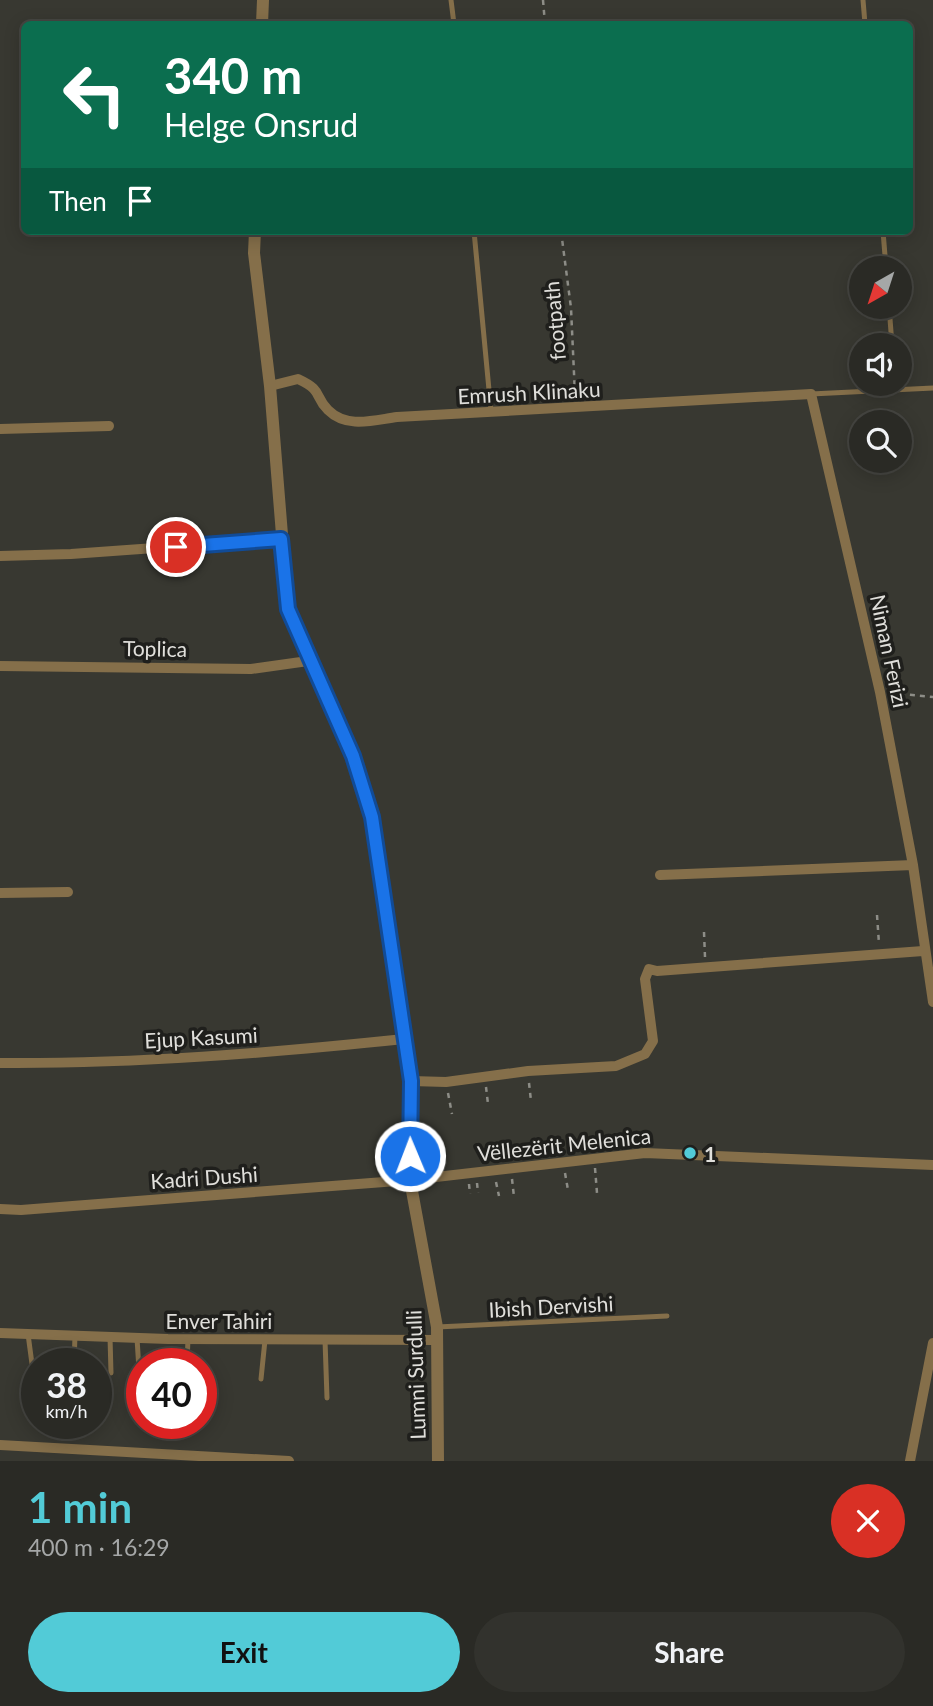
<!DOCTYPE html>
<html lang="en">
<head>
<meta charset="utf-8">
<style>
	body { margin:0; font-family:Lato,sans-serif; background:#32322d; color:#f1f3f6; height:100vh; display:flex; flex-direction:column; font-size:26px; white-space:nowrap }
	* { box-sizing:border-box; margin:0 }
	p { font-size:23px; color:#a5a7a7 }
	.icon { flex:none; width:38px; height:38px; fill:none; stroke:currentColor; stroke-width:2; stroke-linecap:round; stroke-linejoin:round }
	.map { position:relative; height:1461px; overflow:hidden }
	.details { display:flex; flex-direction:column; background:#2a2a25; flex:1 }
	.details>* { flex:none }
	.banner { position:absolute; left:21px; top:21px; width:892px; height:214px; border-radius:10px; box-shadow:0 4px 18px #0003,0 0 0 2px #464642; background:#0b6e4f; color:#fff; overflow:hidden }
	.needle { width:46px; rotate:219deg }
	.buttons { position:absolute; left:849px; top:256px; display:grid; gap:14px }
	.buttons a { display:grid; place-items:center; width:63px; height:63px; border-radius:50%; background:#2a2a25; box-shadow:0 4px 18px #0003,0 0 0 2px #464642; font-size:35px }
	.speed { position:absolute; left:21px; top:1348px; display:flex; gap:14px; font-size:35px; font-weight:700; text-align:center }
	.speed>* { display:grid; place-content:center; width:91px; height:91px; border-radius:50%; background:#2a2a25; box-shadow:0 4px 18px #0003,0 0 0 2px #464642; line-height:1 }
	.speed small { font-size:18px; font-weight:400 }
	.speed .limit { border:10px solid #d22; background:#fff; color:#111 }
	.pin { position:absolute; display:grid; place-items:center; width:60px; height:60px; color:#fff; margin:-30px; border:4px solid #fff; border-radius:50%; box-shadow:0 2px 7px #0007 }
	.me { position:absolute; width:77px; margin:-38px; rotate:359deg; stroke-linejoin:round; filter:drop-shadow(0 0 5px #0008) }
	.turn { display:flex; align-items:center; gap:24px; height:147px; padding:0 28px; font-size:32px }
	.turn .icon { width:91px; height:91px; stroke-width:2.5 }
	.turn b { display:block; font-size:49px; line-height:60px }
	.then { display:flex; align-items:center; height:66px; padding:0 28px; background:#0003; gap:14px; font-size:26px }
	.round { display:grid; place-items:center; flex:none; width:74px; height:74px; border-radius:37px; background:#32322d }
	.headline { display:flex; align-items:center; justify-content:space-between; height:119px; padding:0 28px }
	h1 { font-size:42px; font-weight:700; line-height:52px; color:#52cbd7 }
	.button { display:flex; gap:14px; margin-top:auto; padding:14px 28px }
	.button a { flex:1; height:80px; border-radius:42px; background:#52cbd7; color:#111; font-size:28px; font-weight:700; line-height:80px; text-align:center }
	.button a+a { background:#32322d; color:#f1f3f6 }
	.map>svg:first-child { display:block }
</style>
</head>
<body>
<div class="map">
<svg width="933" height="1461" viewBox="0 0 933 1461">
	<rect width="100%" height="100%" fill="#383831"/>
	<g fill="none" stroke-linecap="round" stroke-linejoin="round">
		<path stroke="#8d8d87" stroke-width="2.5" stroke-dasharray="5 5" stroke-linecap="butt" d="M543 0 545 24
			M561 231 571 308 575 395
			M890 693 933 697
			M877 915 879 944
			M704 932 705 957
			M529 1083 531 1101
			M486 1087 488 1104
			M448 1093 452 1114
			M595 1168 597 1193
			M565 1173 568 1190
			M512 1179 514 1197
			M496 1182 499 1196
			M477 1183 478 1193
			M469 1184 470 1194"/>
		<path stroke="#856f4a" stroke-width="5" d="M451 0 454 24
			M863 0 865 24
			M474 231 491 411
			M883 231 886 268
			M889 306 892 345
			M811 394 933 388
			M437 1327 667 1316
			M28 1334 32 1364 37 1366
			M110 1337 111 1373
			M137 1338 139 1370
			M325 1340 327 1398
			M74 1363 75 1336
			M187 1363 188 1339
			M261 1379 265 1340"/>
		<path stroke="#856f4a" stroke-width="10" d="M270 386 298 379C324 391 313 395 328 410 347 429 374 420 397 417L811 394 880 692 913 865 933 1002
			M0 429 109 426
			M0 556 71 554 281 539
			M0 666 251 669 308 661
			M660 875 913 865
			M0 893 68 892
			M0 1063C135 1064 270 1053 404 1039
			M411 1081 446 1082 528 1071 616 1066 645 1054 653 1041 645 979 649 969 657 971 923 951
			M0 1209 21 1210 410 1180 645 1153 933 1165
			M0 1333 168 1339 437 1340
			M0 1445 289 1461
			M910 1461 933 1343"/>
		<path stroke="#856f4a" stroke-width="12" d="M262 24 263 0
			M255 231 254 253 270 386 288 609 353 756 372 817 411 1081 410 1180 437 1327 438 1461"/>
	</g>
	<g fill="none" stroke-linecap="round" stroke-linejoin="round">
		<g stroke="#114b97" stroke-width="18">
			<path id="route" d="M176 547 281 539 288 609 353 756 372 817 411 1081 410 1156"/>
		</g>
		<use href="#route" stroke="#1a73e8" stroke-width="12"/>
	</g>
	<circle fill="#52cbd7" stroke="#1f1f1c" stroke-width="2.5" cx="690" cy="1153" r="7"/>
	<g text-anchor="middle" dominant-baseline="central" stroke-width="7" stroke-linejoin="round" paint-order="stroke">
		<g font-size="21" fill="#e0dfdb" stroke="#1f1f1c">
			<text transform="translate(554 321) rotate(-95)">footpath</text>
			<text transform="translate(529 392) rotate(-3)">Emrush Klinaku</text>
			<text transform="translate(155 648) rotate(1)">Toplica</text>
			<text transform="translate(890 651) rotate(78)">Niman Ferizi</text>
			<text transform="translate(201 1037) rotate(-3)">Ejup Kasumi</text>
			<text transform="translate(564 1144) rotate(-6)">Vëllezërit Melenica</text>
			<text transform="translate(204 1177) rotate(-4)">Kadri Dushi</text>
			<text transform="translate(551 1306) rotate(-3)">Ibish Dervishi</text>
			<text x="219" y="1320">Enver Tahiri</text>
			<text transform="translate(415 1375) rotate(-92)">Lumni Surdulli</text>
		</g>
		<g font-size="21" font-weight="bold" fill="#e0dfdb" stroke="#1f1f1c" text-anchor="start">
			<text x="704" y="1153">1</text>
		</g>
	</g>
</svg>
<div class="buttons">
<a><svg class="needle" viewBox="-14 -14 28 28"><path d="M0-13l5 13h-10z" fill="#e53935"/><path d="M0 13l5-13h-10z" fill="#a5a7a7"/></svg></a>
<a><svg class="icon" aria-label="sound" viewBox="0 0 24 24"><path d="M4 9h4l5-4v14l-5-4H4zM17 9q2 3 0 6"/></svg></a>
<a><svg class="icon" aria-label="search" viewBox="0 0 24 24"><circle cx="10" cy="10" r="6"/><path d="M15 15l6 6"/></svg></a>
</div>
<div class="speed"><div>38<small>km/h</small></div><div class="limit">40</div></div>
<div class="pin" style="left:176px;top:547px;background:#d93025"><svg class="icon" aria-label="arrive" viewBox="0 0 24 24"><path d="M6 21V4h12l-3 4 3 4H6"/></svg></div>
<svg class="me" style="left:410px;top:1156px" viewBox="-20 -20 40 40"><circle r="17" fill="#1a73e8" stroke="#fff" stroke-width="3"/><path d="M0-11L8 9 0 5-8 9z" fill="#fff"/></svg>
<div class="banner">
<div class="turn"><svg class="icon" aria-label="left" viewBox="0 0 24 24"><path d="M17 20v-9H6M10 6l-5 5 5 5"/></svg><div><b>340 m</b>Helge Onsrud</div></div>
<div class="then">Then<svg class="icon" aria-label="arrive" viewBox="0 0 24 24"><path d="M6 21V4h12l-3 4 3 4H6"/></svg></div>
</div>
</div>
<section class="details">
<div class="headline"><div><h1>1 min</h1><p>400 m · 16:29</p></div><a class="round" style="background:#d93025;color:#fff"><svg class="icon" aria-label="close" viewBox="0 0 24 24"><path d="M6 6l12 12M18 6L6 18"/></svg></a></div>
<div class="button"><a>Exit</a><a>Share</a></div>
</section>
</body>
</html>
